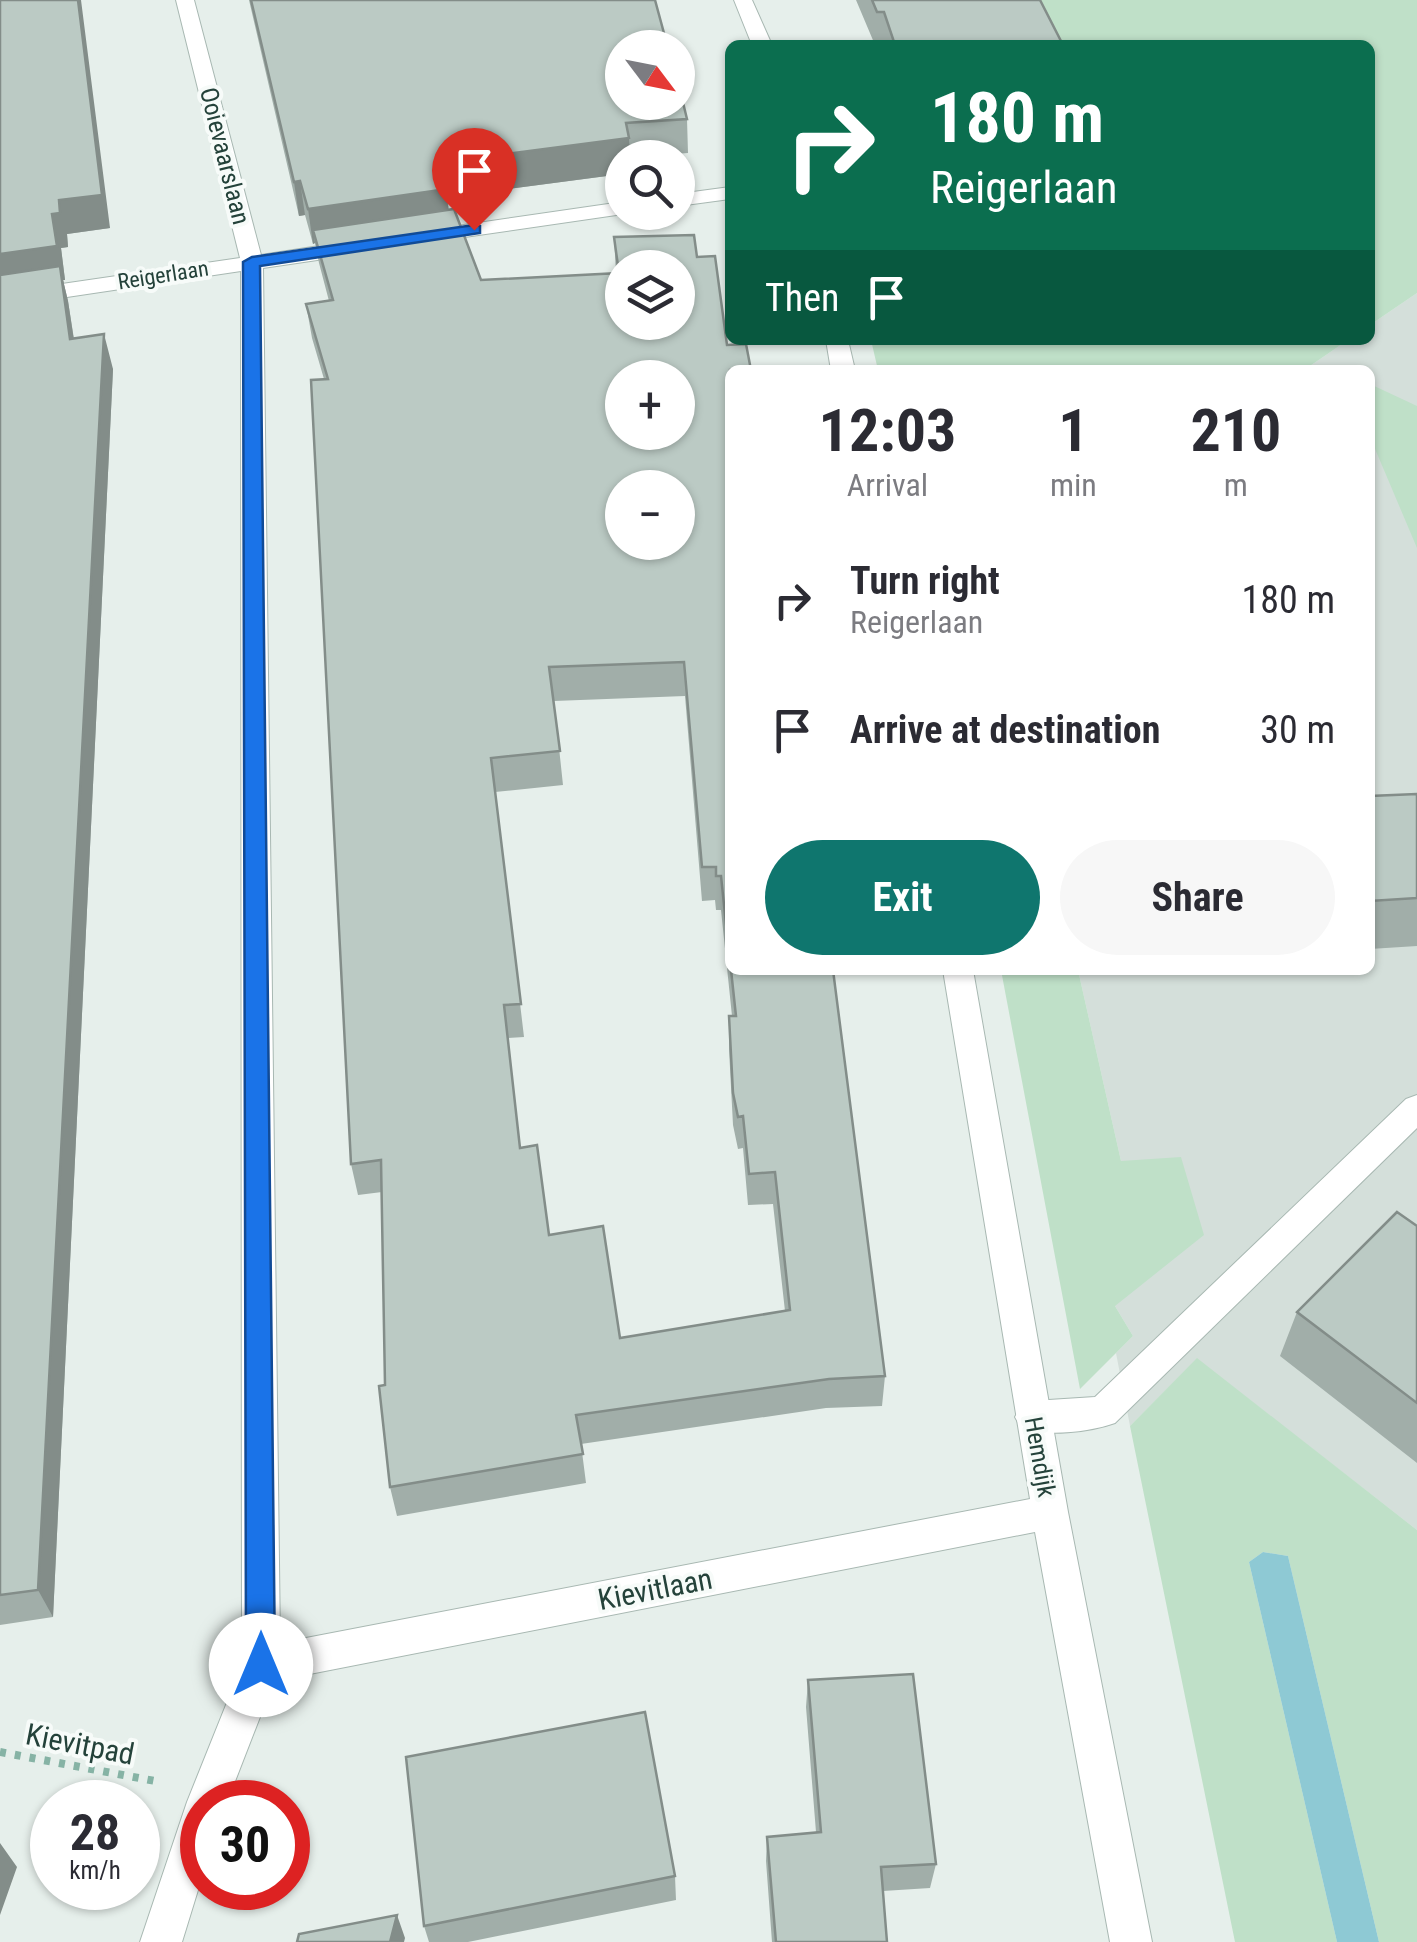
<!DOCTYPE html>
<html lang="en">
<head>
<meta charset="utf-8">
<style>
	body { margin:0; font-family:"Roboto Condensed",sans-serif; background:#f7f7f7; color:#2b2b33; height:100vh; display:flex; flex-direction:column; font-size:38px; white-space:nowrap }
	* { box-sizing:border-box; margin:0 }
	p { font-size:32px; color:#7c7c81 }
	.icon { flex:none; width:55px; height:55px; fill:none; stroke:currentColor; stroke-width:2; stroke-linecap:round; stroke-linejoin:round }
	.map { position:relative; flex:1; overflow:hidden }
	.side { position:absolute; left:725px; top:365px; width:650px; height:610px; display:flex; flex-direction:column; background:#fff; border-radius:15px; box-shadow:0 2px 8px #0004 }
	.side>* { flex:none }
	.top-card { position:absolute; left:725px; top:40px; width:650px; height:305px; border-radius:15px; box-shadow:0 2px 8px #0004; background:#0b6e4f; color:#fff; overflow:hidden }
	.needle { width:65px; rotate:122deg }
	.controls { position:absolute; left:605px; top:30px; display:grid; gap:20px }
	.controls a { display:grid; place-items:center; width:90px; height:90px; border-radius:50%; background:#fff; box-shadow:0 2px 8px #0004; font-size:50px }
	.speed { position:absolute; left:30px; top:1780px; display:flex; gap:20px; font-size:50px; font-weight:700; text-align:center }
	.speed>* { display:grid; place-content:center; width:130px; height:130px; border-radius:50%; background:#fff; box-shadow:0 2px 8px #0004; line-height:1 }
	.speed small { font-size:25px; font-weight:400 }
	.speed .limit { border:15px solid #d22; background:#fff; color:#111 }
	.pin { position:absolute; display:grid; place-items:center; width:85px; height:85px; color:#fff; margin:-102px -42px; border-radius:50% 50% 50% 0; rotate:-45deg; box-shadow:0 0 10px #0007 }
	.pin .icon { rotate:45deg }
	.me { position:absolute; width:110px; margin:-55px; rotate:0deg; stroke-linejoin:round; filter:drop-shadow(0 0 8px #0008) }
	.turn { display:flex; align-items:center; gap:35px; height:210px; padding:0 40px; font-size:45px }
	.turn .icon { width:130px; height:130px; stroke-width:2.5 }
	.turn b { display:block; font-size:70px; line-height:85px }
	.then { display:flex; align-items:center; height:95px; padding:0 40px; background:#0003; gap:20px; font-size:38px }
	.eta { display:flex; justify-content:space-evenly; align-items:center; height:170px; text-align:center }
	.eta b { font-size:60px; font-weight:700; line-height:70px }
	.action { display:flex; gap:20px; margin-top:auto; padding:20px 40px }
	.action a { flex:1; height:115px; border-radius:60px; background:#0f766e; color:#fff; font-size:40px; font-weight:700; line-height:115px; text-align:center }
	.action a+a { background:#f7f7f7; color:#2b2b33 }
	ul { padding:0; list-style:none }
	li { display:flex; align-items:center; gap:30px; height:130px; padding:0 40px }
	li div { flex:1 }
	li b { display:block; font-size:38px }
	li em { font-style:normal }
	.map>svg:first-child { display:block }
</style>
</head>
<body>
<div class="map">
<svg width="1417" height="1942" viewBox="0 0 1417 1942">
	<rect width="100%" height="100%" fill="#e6efeb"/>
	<path fill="#d4dfda" d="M1417 293V1530L1197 1359 1130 1426 1116 1353 1133 1336 1115 1306 1121 1161 1078 970H1370V370H1304L1348 340H1370V325Z"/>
	<path fill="#bfe0c8" d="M1031 0H1417V293L1370 325V45H1047Z
		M871 340H1348L1304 370H878Z
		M1370 384 1417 406V548L1370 437Z
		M1001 970H1078L1121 1161 1181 1157 1204 1235 1115 1306 1133 1336 1080 1389Z
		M1197 1358 1417 1530V1942H1379L1288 1556 1263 1552 1249 1562 1337 1942H1235L1130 1426Z"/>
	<path fill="#8ec9d4" d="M1263 1552 1288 1556 1379 1942H1337L1249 1562Z"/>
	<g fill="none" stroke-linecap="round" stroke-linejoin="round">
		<g stroke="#a8b8b2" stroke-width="2">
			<path id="lane" d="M1417 1095V1128L1115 1423C1090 1432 1046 1437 1021 1428L1015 1417 1021 1406 1033 1401 1095 1397 1406 1099Z"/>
		</g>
		<g stroke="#a8b8b2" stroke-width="2">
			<path id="street" d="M176 0H194L261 255 358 240 369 247 358 254 263 268 280 1643 1030 1499 943 970H973L1068 1512 1152 1942H1110L1035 1532 274 1681 227 1802H202V1877L182 1942H140L187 1802 242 1665 241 271 0 307V293L240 258Z
				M734 0H752L772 45H752Z
				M730 187V199L678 206V194Z
				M622 202V212L630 213 423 243 412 237 423 231Z
				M826 340H848L855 370H831Z"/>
		</g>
		<path stroke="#86b3a5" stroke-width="8" stroke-dasharray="6 9" stroke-linecap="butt" d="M0 1752 155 1781"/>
		<use href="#lane" fill="#fff" fill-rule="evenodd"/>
		<use href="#street" fill="#fff" fill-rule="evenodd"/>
	</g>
	<path fill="#a1aea9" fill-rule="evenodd" d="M0 0 110 228 67 234 68 247 61 248 65 280H63L68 301 74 339 113 369 53 1617 0 1625Z
		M249 0H655L687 119 688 153 622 158V174L447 197 449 210 481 280 616 273 614 237 697 257 730 370V970H833L885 1376 882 1406 826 1408 581 1444 586 1483 397 1516 390 1487 385 1385 382 1192 358 1195 351 1164 324 379 312 338 306 304 329 301 319 263 315 243 313 244 305 215 299 216ZM685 696 702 901 715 900 716 910H721L732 1016H729V1049L733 1125 738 1149 743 1148 748 1205 773 1204 785 1311 620 1338 549 1235 520 1148 508 1038 524 1037 495 792 563 785 554 701Z
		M856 0H1040L1063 45H875Z
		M1417 794V946L1370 949V796Z
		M1417 1226V1463L1280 1356 1297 1312Z
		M808 1680 936 1864 930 1888 883 1891 887 1942H772L766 1861 767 1837 816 1832 806 1707Z
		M675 1876 676 1900 468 1942H429L424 1926Z"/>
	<path fill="#838d89" d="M78 0H81L110 228 67 234 68 247 61 248 65 280H63L68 301 79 374 0 289V254L52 214 59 200Z
		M629 138 630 158H622V174L447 197 450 223 313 230 315 243 313 244 308 209 437 163Z
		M300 181 305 215 299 216 294 182Z
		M104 334 113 369 53 1617 38 1590Z
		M0 1843 17 1867 0 1915Z
		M397 1915 405 1938 404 1942H390Z"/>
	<path fill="#bbcac4" stroke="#838d89" stroke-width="2.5" fill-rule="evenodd" d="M0 0H78L102 195 59 200 60 213 52 214 57 246 0 254Z
		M251 0H655L668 48H622V102H678V82L687 119 626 123 629 138 437 163 447 189 308 209 300 181 294 182Z
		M872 0H1040L1063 45H895L884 12H877Z
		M454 209 481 280 619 273 614 237 694 235 697 257 715 256 727 345 746 344 751 370H730V962L721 876H716V867H702L684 662 549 667 560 751 491 758 521 1004 504 1005 520 1148 537 1145 549 1235 603 1226 620 1338 790 1310 775 1172 749 1174 743 1116 738 1117 733 1093 729 1016H736L731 970H833L885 1376 829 1379 576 1415 583 1454 390 1487 379 1386 385 1385 381 1160 351 1164 311 380 328 379 306 304 333 300 313 230ZM622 268H678V322H622ZM622 378H678V432H622ZM622 488H678V542H622Z
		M60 266 70 339 104 334 38 1590 0 1595V275Z
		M1417 794V898L1370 901V796Z
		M1397 1212 1417 1226V1403L1297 1312Z
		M913 1674 936 1864 881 1867 887 1942H776L767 1837 821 1832 808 1680Z
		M645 1712 675 1876 424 1926 406 1757Z
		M397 1915 390 1942H297L299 1934Z"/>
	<path fill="#1a73e8" stroke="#114b97" stroke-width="2.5" d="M474 225 480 226V233L260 266 275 1665 271 1675 261 1679 251 1675 246 1665 243 262 252 257Z"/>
	<g text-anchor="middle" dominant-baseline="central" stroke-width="8" stroke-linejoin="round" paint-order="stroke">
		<g font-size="22" fill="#24423a" stroke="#f7fbf9">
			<text transform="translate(163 275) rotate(-9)">Reigerlaan</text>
		</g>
		<g font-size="25" fill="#24423a" stroke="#f7fbf9">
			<text transform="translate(225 156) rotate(76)">Ooievaarslaan</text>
			<text transform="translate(1040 1457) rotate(80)">Hemdijk</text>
		</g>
		<g font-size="30" fill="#24423a" stroke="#f7fbf9">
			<text transform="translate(655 1589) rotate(-11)">Kievitlaan</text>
			<text transform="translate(80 1744) rotate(11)">Kievitpad</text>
		</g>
	</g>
</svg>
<div class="controls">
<a><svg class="needle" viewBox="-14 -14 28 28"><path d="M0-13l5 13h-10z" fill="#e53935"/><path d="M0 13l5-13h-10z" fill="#7c7c81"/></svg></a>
<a><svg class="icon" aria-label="search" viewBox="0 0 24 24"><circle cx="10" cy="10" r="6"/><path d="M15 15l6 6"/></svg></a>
<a><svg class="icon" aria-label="layers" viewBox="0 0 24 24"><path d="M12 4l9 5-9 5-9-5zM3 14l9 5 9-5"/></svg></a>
<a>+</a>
<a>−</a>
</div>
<div class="speed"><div>28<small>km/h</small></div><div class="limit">30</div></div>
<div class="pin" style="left:474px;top:230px;background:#d93025"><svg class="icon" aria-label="arrive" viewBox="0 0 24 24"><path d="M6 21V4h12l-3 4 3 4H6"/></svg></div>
<svg class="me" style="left:261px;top:1665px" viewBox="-20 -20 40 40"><circle r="19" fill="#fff"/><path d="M0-13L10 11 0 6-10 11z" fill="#1a73e8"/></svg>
<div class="top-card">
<div class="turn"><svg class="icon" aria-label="right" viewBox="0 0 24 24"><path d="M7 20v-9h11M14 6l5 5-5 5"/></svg><div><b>180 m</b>Reigerlaan</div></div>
<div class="then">Then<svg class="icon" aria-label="arrive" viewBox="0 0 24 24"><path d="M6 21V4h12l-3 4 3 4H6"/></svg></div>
</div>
<section class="side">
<div class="eta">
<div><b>12:03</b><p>Arrival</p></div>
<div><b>1</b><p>min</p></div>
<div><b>210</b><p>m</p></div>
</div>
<ul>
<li><svg class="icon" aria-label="right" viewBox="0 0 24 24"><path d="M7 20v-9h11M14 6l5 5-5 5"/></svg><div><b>Turn right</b><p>Reigerlaan</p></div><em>180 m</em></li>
<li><svg class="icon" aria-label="arrive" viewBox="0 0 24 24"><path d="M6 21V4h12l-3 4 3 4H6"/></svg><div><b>Arrive at destination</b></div><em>30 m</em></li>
</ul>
<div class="action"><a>Exit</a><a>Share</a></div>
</section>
</div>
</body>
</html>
